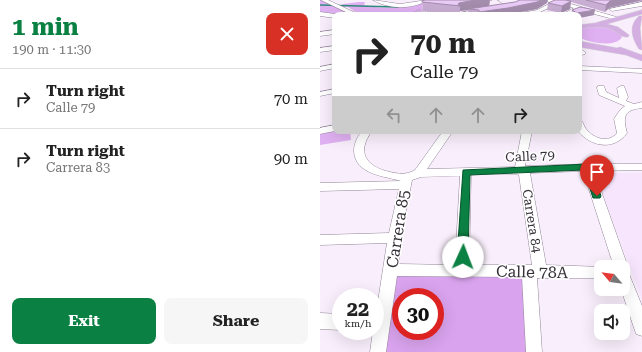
<!DOCTYPE html>
<html lang="en">
<head>
<meta charset="utf-8">
<style>
	body { margin:0; font-family:"Roboto Serif",serif; background:#f6f6f6; color:#222; height:100vh; display:flex; flex-direction:column; font-size:15px; white-space:nowrap }
	* { box-sizing:border-box; margin:0 }
	p { font-size:13px; color:#767676 }
	.icon { flex:none; width:22px; height:22px; fill:none; stroke:currentColor; stroke-width:2; stroke-linecap:round; stroke-linejoin:round }
	.map { position:relative; flex:1; overflow:hidden }
	.sheet { display:flex; flex-direction:column; background:#fff; width:320px }
	.sheet>* { flex:none }
	.hud { position:absolute; left:12px; top:12px; width:250px; height:122px; border-radius:8px; box-shadow:0 4px 16px #0002; background:#fff; color:#222; overflow:hidden }
	.needle { width:26px; rotate:298deg }
	.fabs { position:absolute; left:274px; top:260px; display:grid; gap:8px }
	.fabs a { display:grid; place-items:center; width:36px; height:36px; border-radius:8px; background:#fff; box-shadow:0 4px 16px #0002; font-size:20px }
	.speed { position:absolute; left:12px; top:288px; display:flex; gap:8px; font-size:20px; font-weight:700; text-align:center }
	.speed>* { display:grid; place-content:center; width:52px; height:52px; border-radius:50%; background:#fff; box-shadow:0 4px 16px #0002; line-height:1 }
	.speed small { font-size:10px; font-weight:400 }
	.speed .limit { border:6px solid #d22; background:#fff; color:#111 }
	.pin { position:absolute; display:grid; place-items:center; width:34px; height:34px; color:#fff; margin:-41px -17px; border-radius:50% 50% 50% 0; rotate:-45deg; box-shadow:0 0 4px #0007 }
	.pin .icon { rotate:45deg }
	.me { position:absolute; width:44px; margin:-22px; rotate:2deg; stroke-linejoin:round; filter:drop-shadow(0 0 3px #0008) }
	.turn { display:flex; align-items:center; gap:14px; height:84px; padding:0 12px; font-size:18px }
	.turn .icon { width:52px; height:52px; stroke-width:2.5 }
	.turn b { display:block; font-size:28px; line-height:34px }
	.lanes { display:flex; align-items:center; height:38px; padding:0 12px; background:#0003; justify-content:center; gap:20px; direction:ltr }
	.lanes .off { opacity:.35 }
	.round { display:grid; place-items:center; flex:none; width:42px; height:42px; border-radius:8px; background:#f6f6f6 }
	.headline { display:flex; align-items:center; justify-content:space-between; height:68px; padding:0 12px }
	h1 { font-size:24px; font-weight:700; line-height:30px; color:#0b8043 }
	.primary-button { display:flex; gap:8px; margin-top:auto; padding:8px 12px }
	.primary-button a { flex:1; height:46px; border-radius:8px; background:#0b8043; color:#fff; font-size:16px; font-weight:700; line-height:46px; text-align:center }
	.primary-button a+a { background:#f6f6f6; color:#222 }
	ul { padding:0; list-style:none }
	li { display:flex; align-items:center; gap:12px; height:60px; padding:0 12px; border-top:1px solid #e0e0e0 }
	li div { flex:1 }
	li b { display:block; font-size:15px }
	li em { font-style:normal }
	main { display:flex; flex:1; min-height:0 }
	.map>svg:first-child { display:block }
</style>
</head>
<body>
<main>
<section class="sheet">
<div class="headline"><div><h1>1 min</h1><p>190 m · 11:30</p></div><a class="round" style="background:#d93025;color:#fff"><svg class="icon" aria-label="close" viewBox="0 0 24 24"><path d="M6 6l12 12M18 6L6 18"/></svg></a></div>
<ul>
<li><svg class="icon" aria-label="right" viewBox="0 0 24 24"><path d="M7 20v-9h11M14 6l5 5-5 5"/></svg><div><b>Turn right</b><p>Calle 79</p></div><em>70 m</em></li>
<li><svg class="icon" aria-label="right" viewBox="0 0 24 24"><path d="M7 20v-9h11M14 6l5 5-5 5"/></svg><div><b>Turn right</b><p>Carrera 83</p></div><em>90 m</em></li>
</ul>
<div class="primary-button"><a>Exit</a><a>Share</a></div>
</section>
<div class="map">
<svg width="322" height="352" viewBox="0 0 322 352">
	<rect width="100%" height="100%" fill="#f9effc"/>
	<path fill="#f6e5fc" d="M275 173H322V299Z"/>
	<path fill="#e0b1f2" d="M0 0 29 12 31 15 0 12Z
		M39 2H45L44 5C64 10 83 7 102 2L103 11 91 15H40L28 7H22L23 4Z
		M270 26C281 27 297 26 302 37 296 48 268 43 259 37V29Z
		M15 131H30L31 140 0 145V134Z"/>
	<path fill="#d9a3ed" fill-rule="evenodd" d="M69 270 210 273 218 352H55ZM81 297H115V331H81Z"/>
	<g fill="none" stroke-linecap="round" stroke-linejoin="round">
		<path stroke="#308c7e" stroke-width="1.5" d="M0 5 78 7"/>
		<g stroke="#928498" stroke-width="1">
			<path id="minor" d="M1 0H8L40 15H32Z
				M53 0 80 4 107 0C93 10 67 9 53 0Z
				M224 0H237L300 18 297 20 259 10 249 15H241L254 8 237 4 218 13 189 15 217 10 231 3Z
				M322 2V6L292 11 289 9Z
				M162 8 165 10 164 11 143 15 140 13Z
				M0 12 15 14 17 15H15V18L0 16Z
				M15 30V34L0 36V32Z
				M15 46V50L0 52V48Z
				M259 48 265 52V54L259 56Z
				M15 64V68L0 71V67Z
				M259 66 322 69V73L259 70Z
				M278 86H284L286 92 299 98 297 88 301 86H304L308 97 306 101 314 104 322 102V108C303 110 303 117 307 133 294 151 271 147 258 131H259V120L262 121C264 125 265 129 269 132 277 140 290 142 297 133L294 119 300 110 305 106 279 95 277 88Z
				M15 89V93L0 96V92Z
				M15 125V131L0 134V128Z
				M42 131H52C36 152 46 167 70 172 79 174 87 175 95 170L123 131H133L107 169 195 167 202 131H212L205 166 267 164H322V170L274 171 308 267 307 269 322 306V336L316 334 301 289H303V267H294L263 171 210 173 226 265 284 267H281V278H217L222 352H206L202 277 77 276 66 352H50L53 331H55V321L67 243 0 245V235L69 233 79 189 0 191V183L81 181C65 176 35 175 34 151 34 144 37 137 42 131ZM196 174 199 175 212 265H149L151 175ZM140 176 135 265 79 264 81 238 92 180 101 177Z
				M0 313 21 314V330L0 329Z"/>
		</g>
		<g stroke="#d7d6d7" stroke-width="1">
			<path id="major" d="M322 10V14L287 24 298 27 309 35 308 37C301 38 295 30 288 28 278 26 268 27 259 29V25L275 23Z
				M319 16H322L320 28 322 50 319 49C312 38 308 26 319 16Z
				M259 41 297 48 300 47 322 55V61L306 55 259 47Z"/>
		</g>
		<path stroke="#aba2ad" stroke-width="1" stroke-dasharray="1.5 1" stroke-linecap="butt" d="M179 0H177L183 4
			M168 1 173 0
			M87 15 101 9
			M93 15 103 11 113 12 110 15"/>
		<use href="#minor" fill="#fff" fill-rule="evenodd"/>
		<use href="#major" fill="#d4b0e2" fill-rule="evenodd"/>
	</g>
	<path fill="#c9aed4" d="M105 0H170L169 6 227 3 217 9 184 15H148V10L140 11V15L103 11 102 2Z
		M235 0H322V1L289 8 285 12 251 2 250 9 241 13 227 10 228 3Z
		M252 10 274 15 259 18V15H251Z"/>
	<path fill="#a48dad" d="M155 0H170L169 6 148 9V10L140 11V6L138 5 139 3Z
		M221 0H228L227 3 217 9 184 15H159V12Z
		M295 0H322L289 8 285 12 286 5 290 1Z
		M251 1 250 9 241 13 242 6Z
		M275 10 274 15 259 18V15H256L257 13Z"/>
	<path fill="#eacaf7" stroke="#a48dad" d="M105 0H155L139 3 138 5 140 6 102 2V1Z
		M200 0H221L217 2 188 8 159 12V10L148 9 195 2Z
		M235 0H245L251 1 242 6 228 3Z
		M266 0H295L290 1 286 5Z
		M260 7 275 10 257 13 252 10Z"/>
	<path fill="#0b8043" stroke="#07532c" d="M267 164 271 167 281 196 280 198H273L264 170 150 175 148 257 147 260 143 262 139 260 137 257 143 170Z"/>
	<g text-anchor="middle" dominant-baseline="central" stroke-width="3" stroke-linejoin="round" paint-order="stroke">
		<g font-size="13" fill="#363038" stroke="#fff">
			<text transform="translate(210 156) rotate(-3)">Calle 79</text>
			<text transform="translate(212 221) rotate(81)">Carrera 84</text>
		</g>
		<g font-size="16" fill="#363038" stroke="#fff">
			<text transform="translate(78 229) rotate(-81)">Carrera 85</text>
			<text transform="translate(212 272) rotate(1)">Calle 78A</text>
		</g>
	</g>
</svg>
<div class="fabs">
<a><svg class="needle" viewBox="-14 -14 28 28"><path d="M0-13l5 13h-10z" fill="#e53935"/><path d="M0 13l5-13h-10z" fill="#767676"/></svg></a>
<a><svg class="icon" aria-label="sound" viewBox="0 0 24 24"><path d="M4 9h4l5-4v14l-5-4H4zM17 9q2 3 0 6"/></svg></a>
</div>
<div class="speed"><div>22<small>km/h</small></div><div class="limit">30</div></div>
<div class="pin" style="left:277px;top:196px;background:#d93025"><svg class="icon" aria-label="arrive" viewBox="0 0 24 24"><path d="M6 21V4h12l-3 4 3 4H6"/></svg></div>
<svg class="me" style="left:143px;top:257px" viewBox="-20 -20 40 40"><circle r="19" fill="#fff"/><path d="M0-13L10 11 0 6-10 11z" fill="#0b8043"/></svg>
<div class="hud">
<div class="turn"><svg class="icon" aria-label="right" viewBox="0 0 24 24"><path d="M7 20v-9h11M14 6l5 5-5 5"/></svg><div><b>70 m</b>Calle 79</div></div>
<div class="lanes"><svg class="icon off" aria-label="left" viewBox="0 0 24 24"><path d="M17 20v-9H6M10 6l-5 5 5 5"/></svg><svg class="icon off" aria-label="ahead" viewBox="0 0 24 24"><path d="M12 20V5M6 11l6-6 6 6"/></svg><svg class="icon off" aria-label="ahead" viewBox="0 0 24 24"><path d="M12 20V5M6 11l6-6 6 6"/></svg><svg class="icon" aria-label="right" viewBox="0 0 24 24"><path d="M7 20v-9h11M14 6l5 5-5 5"/></svg></div>
</div>
</div>
</main>
</body>
</html>
